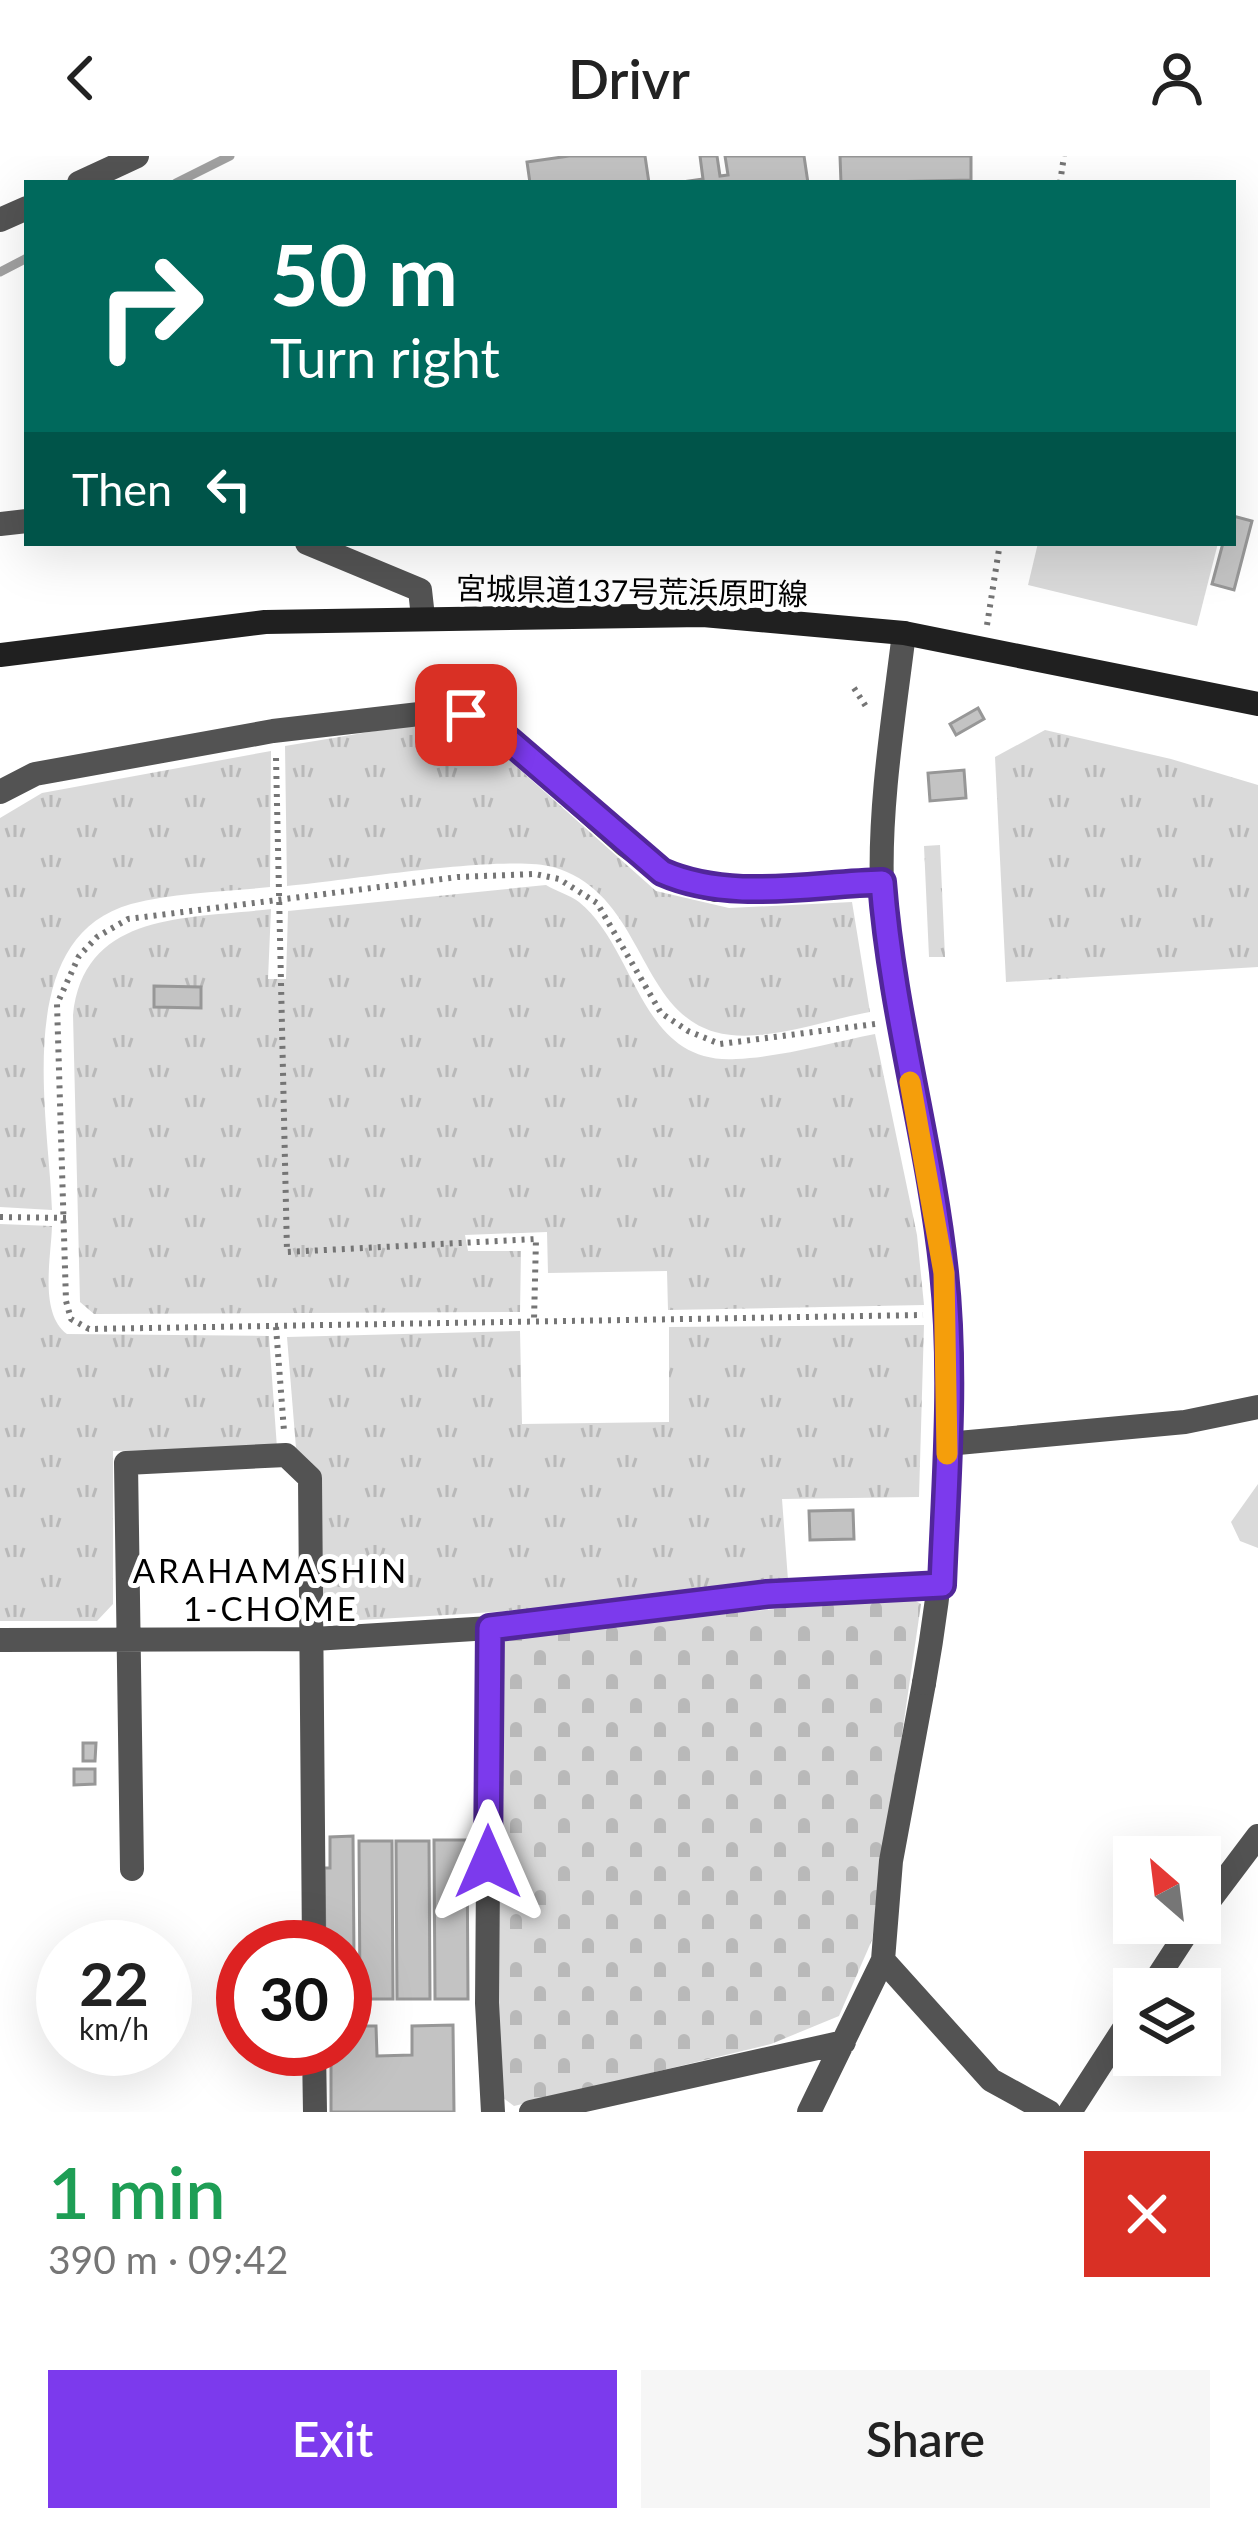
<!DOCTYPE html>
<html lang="en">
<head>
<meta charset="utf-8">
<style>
	body { margin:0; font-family:Lato,"Noto Sans JP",sans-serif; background:#f6f6f6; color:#222; height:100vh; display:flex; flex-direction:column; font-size:45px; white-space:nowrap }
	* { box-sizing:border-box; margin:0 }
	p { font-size:39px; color:#767676 }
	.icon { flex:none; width:66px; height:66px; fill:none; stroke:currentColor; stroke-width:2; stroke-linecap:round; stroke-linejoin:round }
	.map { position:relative; height:1956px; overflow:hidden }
	.side { display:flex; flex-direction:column; background:#fff; flex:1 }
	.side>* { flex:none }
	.top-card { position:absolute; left:24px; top:24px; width:1212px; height:366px; border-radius:0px; box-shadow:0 12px 48px #0002; background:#00695c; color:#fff; overflow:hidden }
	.needle { width:78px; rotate:332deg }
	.controls { position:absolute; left:1113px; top:1680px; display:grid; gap:24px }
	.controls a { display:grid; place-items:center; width:108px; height:108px; border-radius:0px; background:#fff; box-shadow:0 12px 48px #0002; font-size:60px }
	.speed { position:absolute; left:36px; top:1764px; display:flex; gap:24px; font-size:60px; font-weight:700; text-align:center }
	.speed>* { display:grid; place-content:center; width:156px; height:156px; border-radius:50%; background:#fff; box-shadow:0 12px 48px #0002; line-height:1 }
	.speed small { font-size:30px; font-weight:400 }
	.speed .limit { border:18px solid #d22; background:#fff; color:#111 }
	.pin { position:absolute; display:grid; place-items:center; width:102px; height:102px; color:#fff; margin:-51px; border-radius:24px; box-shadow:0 6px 18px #0006 }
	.me { position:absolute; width:132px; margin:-66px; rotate:0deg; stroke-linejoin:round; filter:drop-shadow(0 0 9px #0008) }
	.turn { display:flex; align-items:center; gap:42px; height:252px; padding:0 48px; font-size:54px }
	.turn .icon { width:156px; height:156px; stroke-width:2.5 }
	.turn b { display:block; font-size:84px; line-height:102px }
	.then { display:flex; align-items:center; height:114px; padding:0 48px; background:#0003; gap:24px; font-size:45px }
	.round { display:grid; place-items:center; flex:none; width:126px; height:126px; border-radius:0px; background:#f6f6f6 }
	.overview { display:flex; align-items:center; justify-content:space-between; height:204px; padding:0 48px }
	h1 { font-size:72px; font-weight:600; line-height:90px; color:#1e9e55 }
	.cta { display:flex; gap:24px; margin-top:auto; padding:24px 48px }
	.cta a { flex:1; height:138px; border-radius:0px; background:#7c3aed; color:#fff; font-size:48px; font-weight:600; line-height:138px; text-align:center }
	.cta a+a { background:#f6f6f6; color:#222 }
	header { display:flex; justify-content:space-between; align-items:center; height:156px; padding:0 48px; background:#fff; font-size:54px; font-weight:600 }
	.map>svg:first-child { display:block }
</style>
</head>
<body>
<header><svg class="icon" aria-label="back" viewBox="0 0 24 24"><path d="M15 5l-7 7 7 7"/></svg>Drivr<svg class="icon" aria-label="person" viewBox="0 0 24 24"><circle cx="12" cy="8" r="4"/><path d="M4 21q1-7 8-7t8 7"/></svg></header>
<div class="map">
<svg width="1258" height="1956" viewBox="0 0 1258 1956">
	<defs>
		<pattern id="grass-tufts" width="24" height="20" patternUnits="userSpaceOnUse" patternTransform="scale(3)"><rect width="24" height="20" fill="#dadada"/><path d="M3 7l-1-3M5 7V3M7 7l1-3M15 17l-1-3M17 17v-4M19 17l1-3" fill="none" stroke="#b9b9b9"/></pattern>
		<pattern id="cemetery-stones" width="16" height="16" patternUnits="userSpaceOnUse" patternTransform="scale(3)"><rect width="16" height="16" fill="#dadada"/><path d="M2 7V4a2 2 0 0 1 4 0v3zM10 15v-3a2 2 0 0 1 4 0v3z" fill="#b9b9b9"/></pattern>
	</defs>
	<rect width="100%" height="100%" fill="#fff"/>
	<path fill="url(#grass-tufts)" fill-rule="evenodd" d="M417 568 477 580 500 596 656 735 729 752 852 746 870 856C824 864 761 889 715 876 637 854 644 737 553 711 506 698 344 725 287 730L285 590Z
		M1045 574 1171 603 1258 629V811L1006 826 995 601Z
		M271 595 270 731C224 736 175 736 131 748 10 782 49 960 52 1054L0 1051V662L42 637Z
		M940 689 945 801H929L924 690Z
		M546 729C556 735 570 739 579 746 638 794 639 909 736 903 781 901 830 887 875 878L917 1079 924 1149 668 1154 667 1115 548 1117 547 1076 465 1079 468 1095H521L520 1156 94 1158 80 1146 73 859C84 754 190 763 271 753L268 823H286L288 755ZM155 831H201V851H155Z
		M0 1068 52 1070C51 1103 39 1157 67 1178L269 1180 277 1292 113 1295V1448L97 1465H0Z
		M924 1169 919 1341 782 1343 788 1424C639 1448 490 1457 340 1465L321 1450 320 1315 296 1292 287 1181 520 1175 522 1268 669 1266V1171Z
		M1258 1328V1392L1240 1385 1231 1366Z"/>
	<path fill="url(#cemetery-stones)" d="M907 1440 921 1448 872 1784 839 1860 771 1888 514 1950 495 1936 496 1495 509 1479Z"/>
	<path fill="#dadada" d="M1038 387H1218L1197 470 1028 429Z"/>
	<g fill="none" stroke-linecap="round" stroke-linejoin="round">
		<path stroke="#a1a1a1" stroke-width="9" d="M176 27 230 0
			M0 116 27 102"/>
	</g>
	<path fill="#c3c3c3" stroke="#979797" stroke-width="3" d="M569 0H645L649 27H530L527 6Z
		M700 0H717L720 20 728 19 725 0H804L808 27H675L703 23Z
		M840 0H971V24L841 27Z
		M1233 360 1252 365 1234 434 1212 428 1223 387H1233Z
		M978 552 984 563 956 579 950 568Z
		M964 614 966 642 930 645 928 617Z
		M154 830 201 831V852L154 851Z
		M853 1354 854 1383 810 1384 809 1355Z
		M83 1587H96L95 1605H83Z
		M74 1613H95V1628L74 1629Z
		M353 1680 354 1801H345V1791H325L324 1712H330V1681Z
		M434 1684H467L468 1843H435Z
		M359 1685H392L393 1843H360Z
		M396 1685H429L430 1843H397Z
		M453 1869 454 1956H331V1893H345V1870H376L377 1900 412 1899V1870Z"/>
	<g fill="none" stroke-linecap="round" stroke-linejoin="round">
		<path stroke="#757575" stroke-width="6" stroke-dasharray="3 6" stroke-linecap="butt" d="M1060 27 1064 0
			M987 469 1000 387
			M854 532 867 552
			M276 602 287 1096 536 1083 534 1164
			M875 868 720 888 688 875 661 857 597 747 559 723 535 718 458 721 128 763 97 781 79 800 57 848 66 1145 71 1163 89 1173 923 1159
			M0 1061 66 1062
			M276 1171 284 1275"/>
		<path stroke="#535353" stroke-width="24" d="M79 27 137 0
			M0 64 27 52
			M0 368 27 365
			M307 387 420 434 423 461
			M0 636 35 618 273 575 445 555 489 568 625 689 662 716 687 727 716 734 882 726
			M947 1288 1185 1266 1258 1251
			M490 1472 487 1847 493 1956
			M0 1484 314 1483 490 1472 767 1438 942 1429
			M132 1713 126 1307 286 1299 310 1322 314 1791
			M1200 1757 1258 1680
			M883 1804 991 1924 1049 1956
			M1150 1833 1193 1767
			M314 1893 315 1956
			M531 1956 844 1886
			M809 1956 883 1804 891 1705 924 1527
			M1070 1956 1134 1857"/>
		<path stroke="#535353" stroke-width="24" d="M904 477C894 559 879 649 882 731 888 863 932 988 944 1118 956 1253 948 1394 924 1527"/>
		<path stroke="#202020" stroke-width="24" d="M0 499 265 466 703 459 904 477 1258 548"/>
	</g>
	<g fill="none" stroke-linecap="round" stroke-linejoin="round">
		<g stroke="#51269a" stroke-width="30">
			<path id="route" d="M466 559 490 568 662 716C730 746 809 728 882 726 892 858 930 985 944 1116 955 1219 946 1326 942 1429L767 1438 490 1472 488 1706"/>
		</g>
		<use href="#route" stroke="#7c3aed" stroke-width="21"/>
		<path stroke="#f59e0b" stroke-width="21" d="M910 926 944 1117 947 1298"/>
	</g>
	<g text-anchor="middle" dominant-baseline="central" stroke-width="10" stroke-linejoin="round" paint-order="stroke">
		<g font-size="30" fill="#000" stroke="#fff">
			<text transform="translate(632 434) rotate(1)">宮城県道137号荒浜原町線</text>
		</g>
		<g font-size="33" letter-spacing="3" fill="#000" stroke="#fff">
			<text x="271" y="1414">ARAHAMASHIN<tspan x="271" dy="38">1-CHOME</tspan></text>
		</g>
	</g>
</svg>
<div class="controls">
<a><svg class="needle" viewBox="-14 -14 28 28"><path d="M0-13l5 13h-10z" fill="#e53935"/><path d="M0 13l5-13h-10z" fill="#767676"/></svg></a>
<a><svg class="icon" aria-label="layers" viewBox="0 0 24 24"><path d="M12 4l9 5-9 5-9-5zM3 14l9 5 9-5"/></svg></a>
</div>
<div class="speed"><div>22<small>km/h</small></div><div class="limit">30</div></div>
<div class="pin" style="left:466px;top:559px;background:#d93025"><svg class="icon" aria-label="arrive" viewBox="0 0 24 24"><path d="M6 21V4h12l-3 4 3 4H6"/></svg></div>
<svg class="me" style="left:488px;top:1706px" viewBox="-20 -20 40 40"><path d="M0-17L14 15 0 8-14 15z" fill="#7c3aed" stroke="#fff" stroke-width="4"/></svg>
<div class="top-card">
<div class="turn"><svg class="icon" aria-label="right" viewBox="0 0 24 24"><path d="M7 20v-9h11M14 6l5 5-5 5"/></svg><div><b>50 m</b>Turn right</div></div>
<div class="then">Then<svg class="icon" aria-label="left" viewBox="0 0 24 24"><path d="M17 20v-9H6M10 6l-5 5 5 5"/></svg></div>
</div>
</div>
<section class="side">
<div class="overview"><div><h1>1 min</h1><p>390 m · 09:42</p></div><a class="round" style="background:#d93025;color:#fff"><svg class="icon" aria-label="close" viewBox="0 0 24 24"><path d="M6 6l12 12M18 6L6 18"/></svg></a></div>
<div class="cta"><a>Exit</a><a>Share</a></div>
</section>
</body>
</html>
